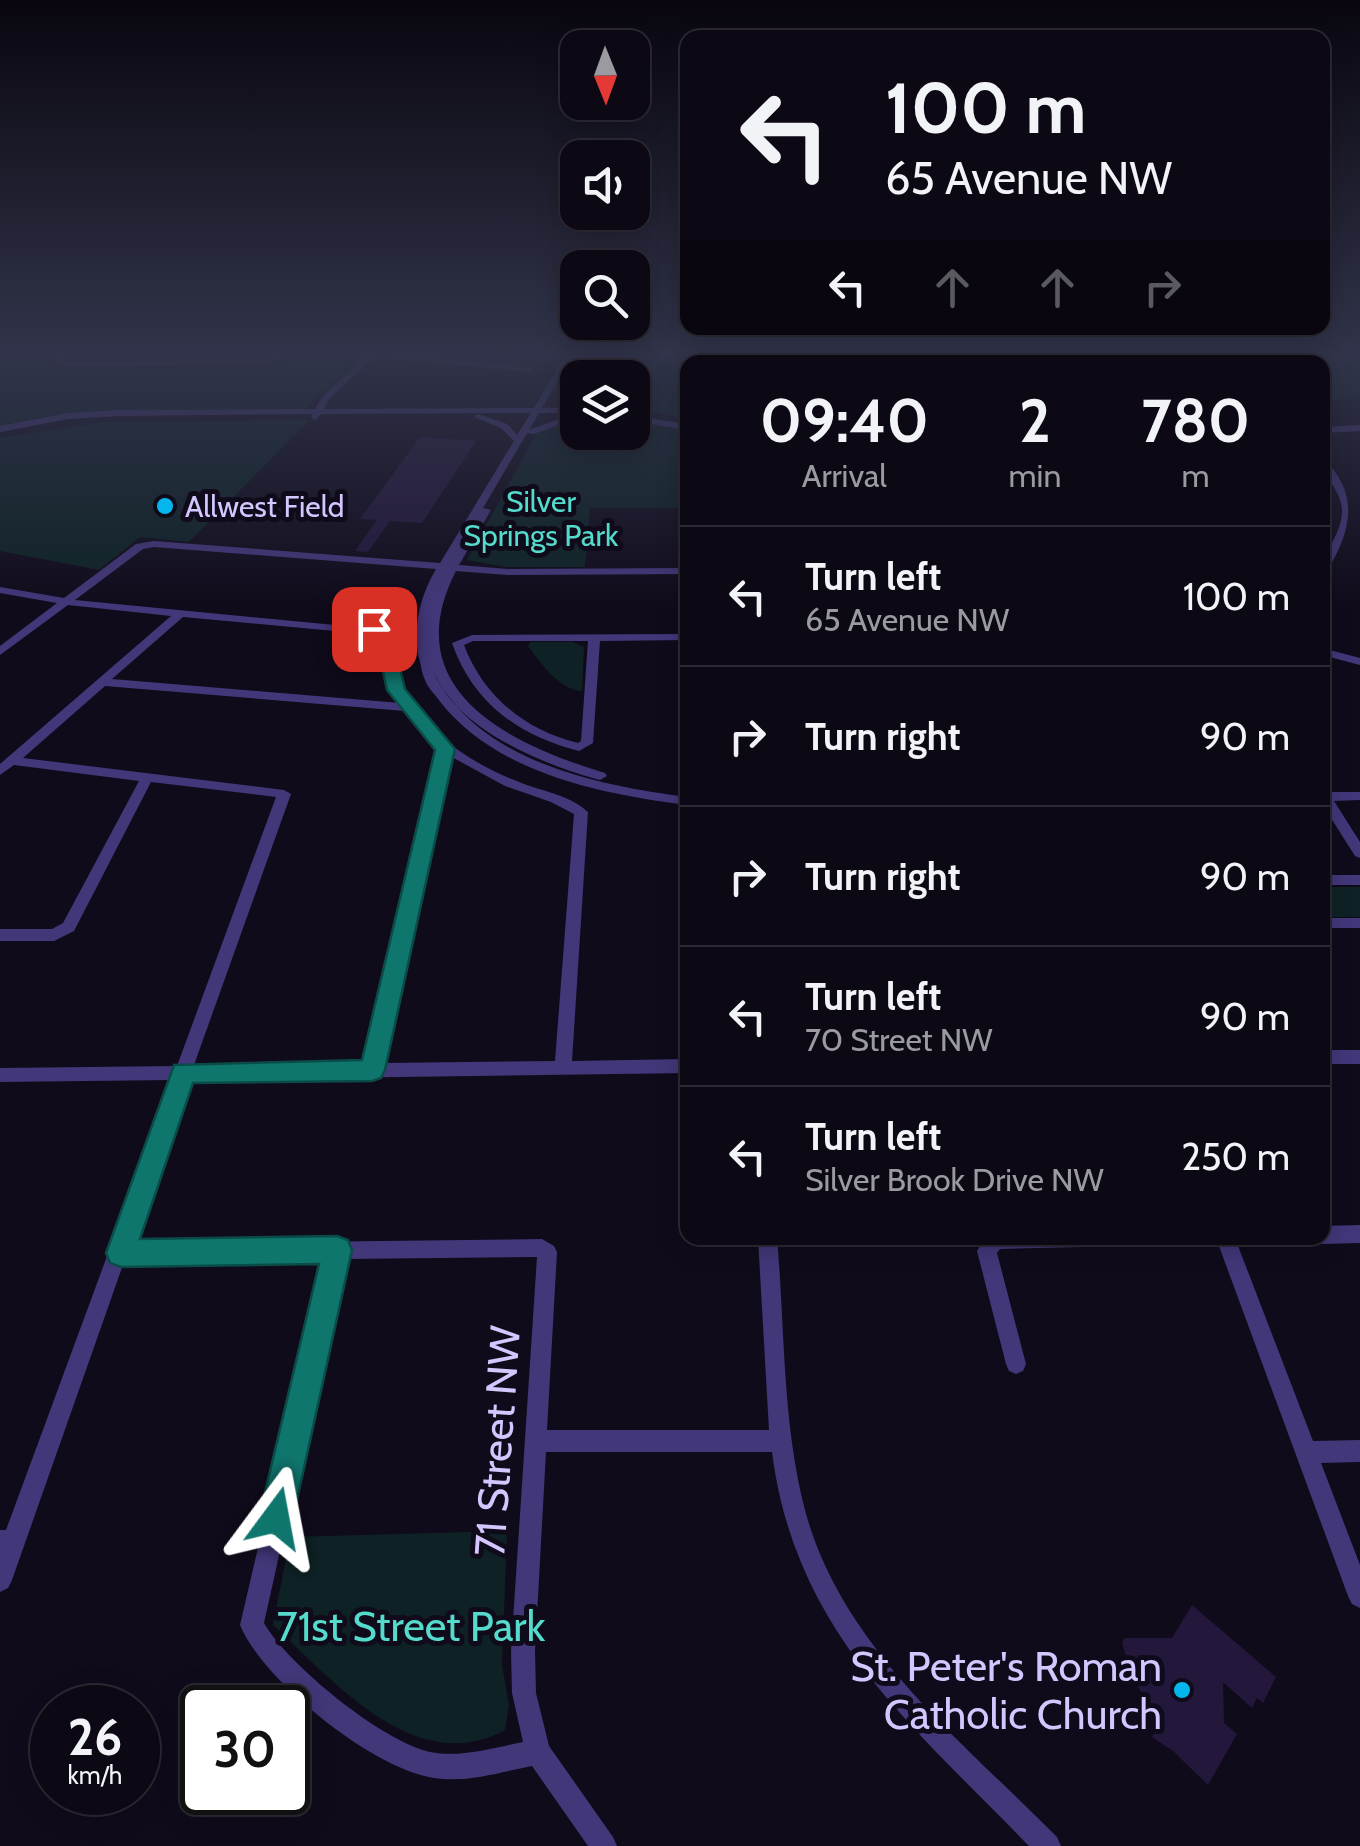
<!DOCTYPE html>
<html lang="en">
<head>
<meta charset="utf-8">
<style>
	body { margin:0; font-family:Cabin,sans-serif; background:#1a1622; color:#f1f3f6; height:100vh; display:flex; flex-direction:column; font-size:38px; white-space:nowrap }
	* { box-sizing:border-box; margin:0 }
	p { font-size:32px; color:#9a9aa0 }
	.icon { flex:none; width:55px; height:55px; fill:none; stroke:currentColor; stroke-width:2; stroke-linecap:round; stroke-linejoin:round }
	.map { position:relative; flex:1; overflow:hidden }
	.drawer { position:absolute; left:680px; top:355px; width:650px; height:890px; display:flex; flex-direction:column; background:#0c0814; border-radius:20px; box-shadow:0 5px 25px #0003,0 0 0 2px #2c2934 }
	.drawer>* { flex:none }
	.hud { position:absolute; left:680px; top:30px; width:650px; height:305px; border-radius:20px; box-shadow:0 5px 25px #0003,0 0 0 2px #2c2934; background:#0c0814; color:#f1f3f6; overflow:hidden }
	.needle { width:65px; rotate:179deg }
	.buttons { position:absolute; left:560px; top:30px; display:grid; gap:20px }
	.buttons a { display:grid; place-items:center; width:90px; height:90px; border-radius:20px; background:#0c0814; box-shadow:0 5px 25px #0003,0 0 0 2px #2c2934; font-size:50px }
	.speed { position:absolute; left:30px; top:1685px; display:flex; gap:20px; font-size:50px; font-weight:700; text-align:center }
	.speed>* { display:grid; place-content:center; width:130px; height:130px; border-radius:50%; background:#0c0814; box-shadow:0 5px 25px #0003,0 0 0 2px #2c2934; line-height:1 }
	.speed small { font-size:25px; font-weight:400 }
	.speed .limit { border:5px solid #111; border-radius:15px; background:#fff; color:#111 }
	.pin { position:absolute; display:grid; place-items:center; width:85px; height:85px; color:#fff; margin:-42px; border-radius:20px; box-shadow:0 5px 15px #0006 }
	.me { position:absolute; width:110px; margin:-55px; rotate:13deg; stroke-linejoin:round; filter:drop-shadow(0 0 8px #0008) }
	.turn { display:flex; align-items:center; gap:35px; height:210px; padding:0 40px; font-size:45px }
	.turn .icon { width:130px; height:130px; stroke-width:2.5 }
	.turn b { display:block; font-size:70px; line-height:85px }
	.lanes { display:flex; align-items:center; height:95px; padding:0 40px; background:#0003; justify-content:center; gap:50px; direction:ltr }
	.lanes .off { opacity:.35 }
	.eta { display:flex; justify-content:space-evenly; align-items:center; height:170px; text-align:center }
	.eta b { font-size:60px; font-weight:700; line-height:70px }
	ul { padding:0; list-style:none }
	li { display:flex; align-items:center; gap:30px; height:140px; padding:0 40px; border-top:2px solid #2c2934 }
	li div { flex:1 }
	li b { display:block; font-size:38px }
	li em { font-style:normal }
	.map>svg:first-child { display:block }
</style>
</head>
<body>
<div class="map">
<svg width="1360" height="1846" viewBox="0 0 1360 1846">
	<rect width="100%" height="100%" fill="#100b1b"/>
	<path fill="#0e2225" d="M0 351H59L50 366H270L282 363 295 351 364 354 305 409 46 417 0 427Z
		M588 351H736L723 362H688L685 418 633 409 632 378H578L577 404 564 394 563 387Z
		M1060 351H1360V399L1323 400 1322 362H1096Z
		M577 418 578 432H632L633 420 687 430V508H590L585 567H506L467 560 535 436 540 430Z
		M309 420 189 542 140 537 99 570 0 551V438L104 422Z
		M531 642H573L584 647 582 691C559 690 541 663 528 646Z
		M1323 887H1360V917H1323Z
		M507 1531 502 1665 509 1705 505 1730C415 1779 333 1680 273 1625L290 1537Z"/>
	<path fill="#23173b" d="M420 437 476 441 422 523 390 521 368 552 355 551 377 520 360 519Z
		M1192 1605 1276 1677 1263 1703 1257 1698 1252 1708 1223 1682 1224 1723 1237 1734 1208 1785 1173 1751 1152 1737 1160 1723 1131 1675 1122 1642 1125 1638H1172Z"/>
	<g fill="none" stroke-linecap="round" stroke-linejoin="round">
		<path fill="#423779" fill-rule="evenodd" d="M61 351H69L65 362 268 360 284 351H293L270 364 60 366 56 364Z
			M371 351 529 368 533 370 529 372 374 356 328 400 324 409 534 408 568 351H576L542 408 578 407V413H539L529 430 575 413 578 414V418L534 434 527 433 483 508 491 510 459 565 508 569 688 568V574L508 575 456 571C395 690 509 744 605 773L607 776 600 780C544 765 457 730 434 672 437 682 443 689 450 698 501 766 608 787 688 797V805C600 794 494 773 438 699 434 693 427 687 425 680 422 674 421 665 419 658 412 628 420 596 436 569L154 547 143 549 75 600 387 630C394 649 396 670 405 689 428 737 476 766 524 784 546 792 571 796 588 812L572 1061 688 1059V1073L189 1080 130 1244 542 1239 554 1246 557 1252 547 1430H769L758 1238H777C785 1328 782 1421 805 1510 841 1646 962 1741 1057 1837L1061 1846H1029C911 1724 795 1632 772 1452H546L535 1651 536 1693 549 1746 613 1837 617 1846H588L532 1766C500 1772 467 1783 434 1778 373 1769 263 1681 240 1625L325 1260 124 1262 12 1580 8 1588 0 1592V1530H6L172 1080 0 1082V1068L177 1066 276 797 151 782 74 931 54 941H0V929H52L63 923 139 781 14 765 0 775V764L171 616 68 605 0 655V646L57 603 0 593V587L64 598 136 544 154 541 440 563 514 441 501 428 474 417 478 414 507 424 517 435 531 413 321 414 315 420 311 417 312 414 119 416 68 419 0 432V426L68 413 119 410 315 409 322 397ZM183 617 378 635 383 661 400 703 112 679ZM105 686 405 711 418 729 439 748 365 1063 194 1065 291 794 284 790 23 758ZM450 756 505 786 551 802 574 814 555 1061 382 1063ZM537 1257 511 1651 512 1693 523 1742C493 1748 460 1758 430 1752 382 1741 288 1665 264 1623L345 1259Z
			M738 351H746L739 360 742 362H731Z
			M828 351H836L829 362H821Z
			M921 351H930L946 362H937Z
			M960 351H969L987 362H978Z
			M1051 351H1061L1084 362H1075Z
			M632 416 688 424V430L632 421Z
			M1360 425V431L1322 433V427Z
			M1322 457C1360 493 1352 530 1327 571L1322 574C1322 551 1342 535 1342 511 1342 490 1322 477 1322 457Z
			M688 634V640L600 641 593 743 579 751C519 736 473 703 452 643L472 635ZM473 641H588L581 741 578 743C525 730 483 696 464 645Z
			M1322 648 1360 658V665L1322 655Z
			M1322 789 1328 792H1360V800L1334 801 1360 842V858L1355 856 1322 804Z
			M1322 875H1360V885H1322Z
			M1322 918H1360V928H1322Z
			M1322 1050H1360V1064H1322Z
			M1360 1225V1243L1322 1244 1315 1241 1314 1238H1322V1226Z
			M985 1238H1093L1090 1244 1083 1247 1000 1249 997 1253 1026 1364 1023 1371 1016 1374 1009 1371 1006 1364 977 1251Z
			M1216 1238H1235L1313 1441 1360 1440V1462L1321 1463 1360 1565V1608L1352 1604 1348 1596Z"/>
	</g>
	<linearGradient id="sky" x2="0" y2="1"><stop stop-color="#09060f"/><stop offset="0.58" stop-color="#31344a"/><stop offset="1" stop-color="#31344a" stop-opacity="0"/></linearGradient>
	<rect width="1360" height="609" fill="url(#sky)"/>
	<path fill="#0f766e" stroke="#0a4d48" stroke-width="2.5" d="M374 624 391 632 405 689 455 749 385 1070 381 1078 372 1081 193 1083 140 1239 337 1236 348 1240 352 1250 293 1518 288 1530 276 1535 264 1530 259 1518 319 1264 121 1267 110 1263 106 1253 174 1065 362 1060 435 750 387 690 375 635 365 629Z"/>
	<g fill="#04b6ec" stroke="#100b1b" stroke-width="4">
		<circle cx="165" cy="506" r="10"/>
		<circle cx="1182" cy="1690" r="10"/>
	</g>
	<g text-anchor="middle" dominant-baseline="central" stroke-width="10" stroke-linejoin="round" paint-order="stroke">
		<g font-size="30" fill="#55dbcb" stroke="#100b1b">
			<text x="541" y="501">Silver<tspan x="541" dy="34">Springs Park</tspan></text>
		</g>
		<g font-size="30" fill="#d4c6fe" stroke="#100b1b" text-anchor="start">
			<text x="185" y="506">Allwest Field</text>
		</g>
		<g font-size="42" fill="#d4c6fe" stroke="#100b1b">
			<text transform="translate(497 1441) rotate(-86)">71 Street NW</text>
		</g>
		<g font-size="42" fill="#55dbcb" stroke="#100b1b">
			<text x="411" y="1626">71st Street Park</text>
		</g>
		<g font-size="42" fill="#d4c6fe" stroke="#100b1b" text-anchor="end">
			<text x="1162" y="1666">St. Peter's Roman<tspan x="1162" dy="48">Catholic Church</tspan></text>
		</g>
	</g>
</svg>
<div class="buttons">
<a><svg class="needle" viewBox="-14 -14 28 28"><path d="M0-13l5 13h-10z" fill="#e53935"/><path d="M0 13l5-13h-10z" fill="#9a9aa0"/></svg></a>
<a><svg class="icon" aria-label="sound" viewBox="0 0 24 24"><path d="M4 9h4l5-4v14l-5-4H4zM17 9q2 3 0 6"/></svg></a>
<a><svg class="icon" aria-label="search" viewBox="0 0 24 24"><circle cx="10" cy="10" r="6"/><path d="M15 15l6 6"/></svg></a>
<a><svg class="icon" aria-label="layers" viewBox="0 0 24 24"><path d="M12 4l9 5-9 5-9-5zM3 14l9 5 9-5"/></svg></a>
</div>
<div class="speed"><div>26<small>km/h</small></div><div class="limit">30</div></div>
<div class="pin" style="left:374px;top:629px;background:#d93025"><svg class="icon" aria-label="arrive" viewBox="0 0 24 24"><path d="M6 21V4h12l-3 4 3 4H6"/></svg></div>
<svg class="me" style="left:276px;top:1518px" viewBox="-20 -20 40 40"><path d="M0-17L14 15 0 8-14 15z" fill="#0f766e" stroke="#fff" stroke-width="4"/></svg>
<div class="hud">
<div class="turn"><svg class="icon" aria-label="left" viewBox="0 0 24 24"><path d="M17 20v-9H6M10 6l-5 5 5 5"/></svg><div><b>100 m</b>65 Avenue NW</div></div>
<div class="lanes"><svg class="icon" aria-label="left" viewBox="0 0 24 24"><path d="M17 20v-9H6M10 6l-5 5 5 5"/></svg><svg class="icon off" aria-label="ahead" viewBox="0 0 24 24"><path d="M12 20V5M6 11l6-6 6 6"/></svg><svg class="icon off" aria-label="ahead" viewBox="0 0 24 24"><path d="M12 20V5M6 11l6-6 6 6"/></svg><svg class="icon off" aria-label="right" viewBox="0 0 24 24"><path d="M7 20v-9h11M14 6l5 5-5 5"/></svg></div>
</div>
<section class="drawer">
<div class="eta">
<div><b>09:40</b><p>Arrival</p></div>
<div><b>2</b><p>min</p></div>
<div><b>780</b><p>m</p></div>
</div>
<ul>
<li><svg class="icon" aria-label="left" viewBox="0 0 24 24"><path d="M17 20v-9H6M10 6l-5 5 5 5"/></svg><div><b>Turn left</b><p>65 Avenue NW</p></div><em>100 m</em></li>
<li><svg class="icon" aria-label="right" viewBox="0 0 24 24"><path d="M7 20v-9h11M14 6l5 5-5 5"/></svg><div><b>Turn right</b></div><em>90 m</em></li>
<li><svg class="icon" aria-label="right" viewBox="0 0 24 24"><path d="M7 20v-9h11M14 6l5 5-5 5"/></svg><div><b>Turn right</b></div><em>90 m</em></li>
<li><svg class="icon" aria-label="left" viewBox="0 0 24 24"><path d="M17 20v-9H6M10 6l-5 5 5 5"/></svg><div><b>Turn left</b><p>70 Street NW</p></div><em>90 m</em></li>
<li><svg class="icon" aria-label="left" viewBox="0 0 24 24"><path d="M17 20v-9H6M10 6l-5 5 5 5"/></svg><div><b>Turn left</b><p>Silver Brook Drive NW</p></div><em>250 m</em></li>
</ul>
</section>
</div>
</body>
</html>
